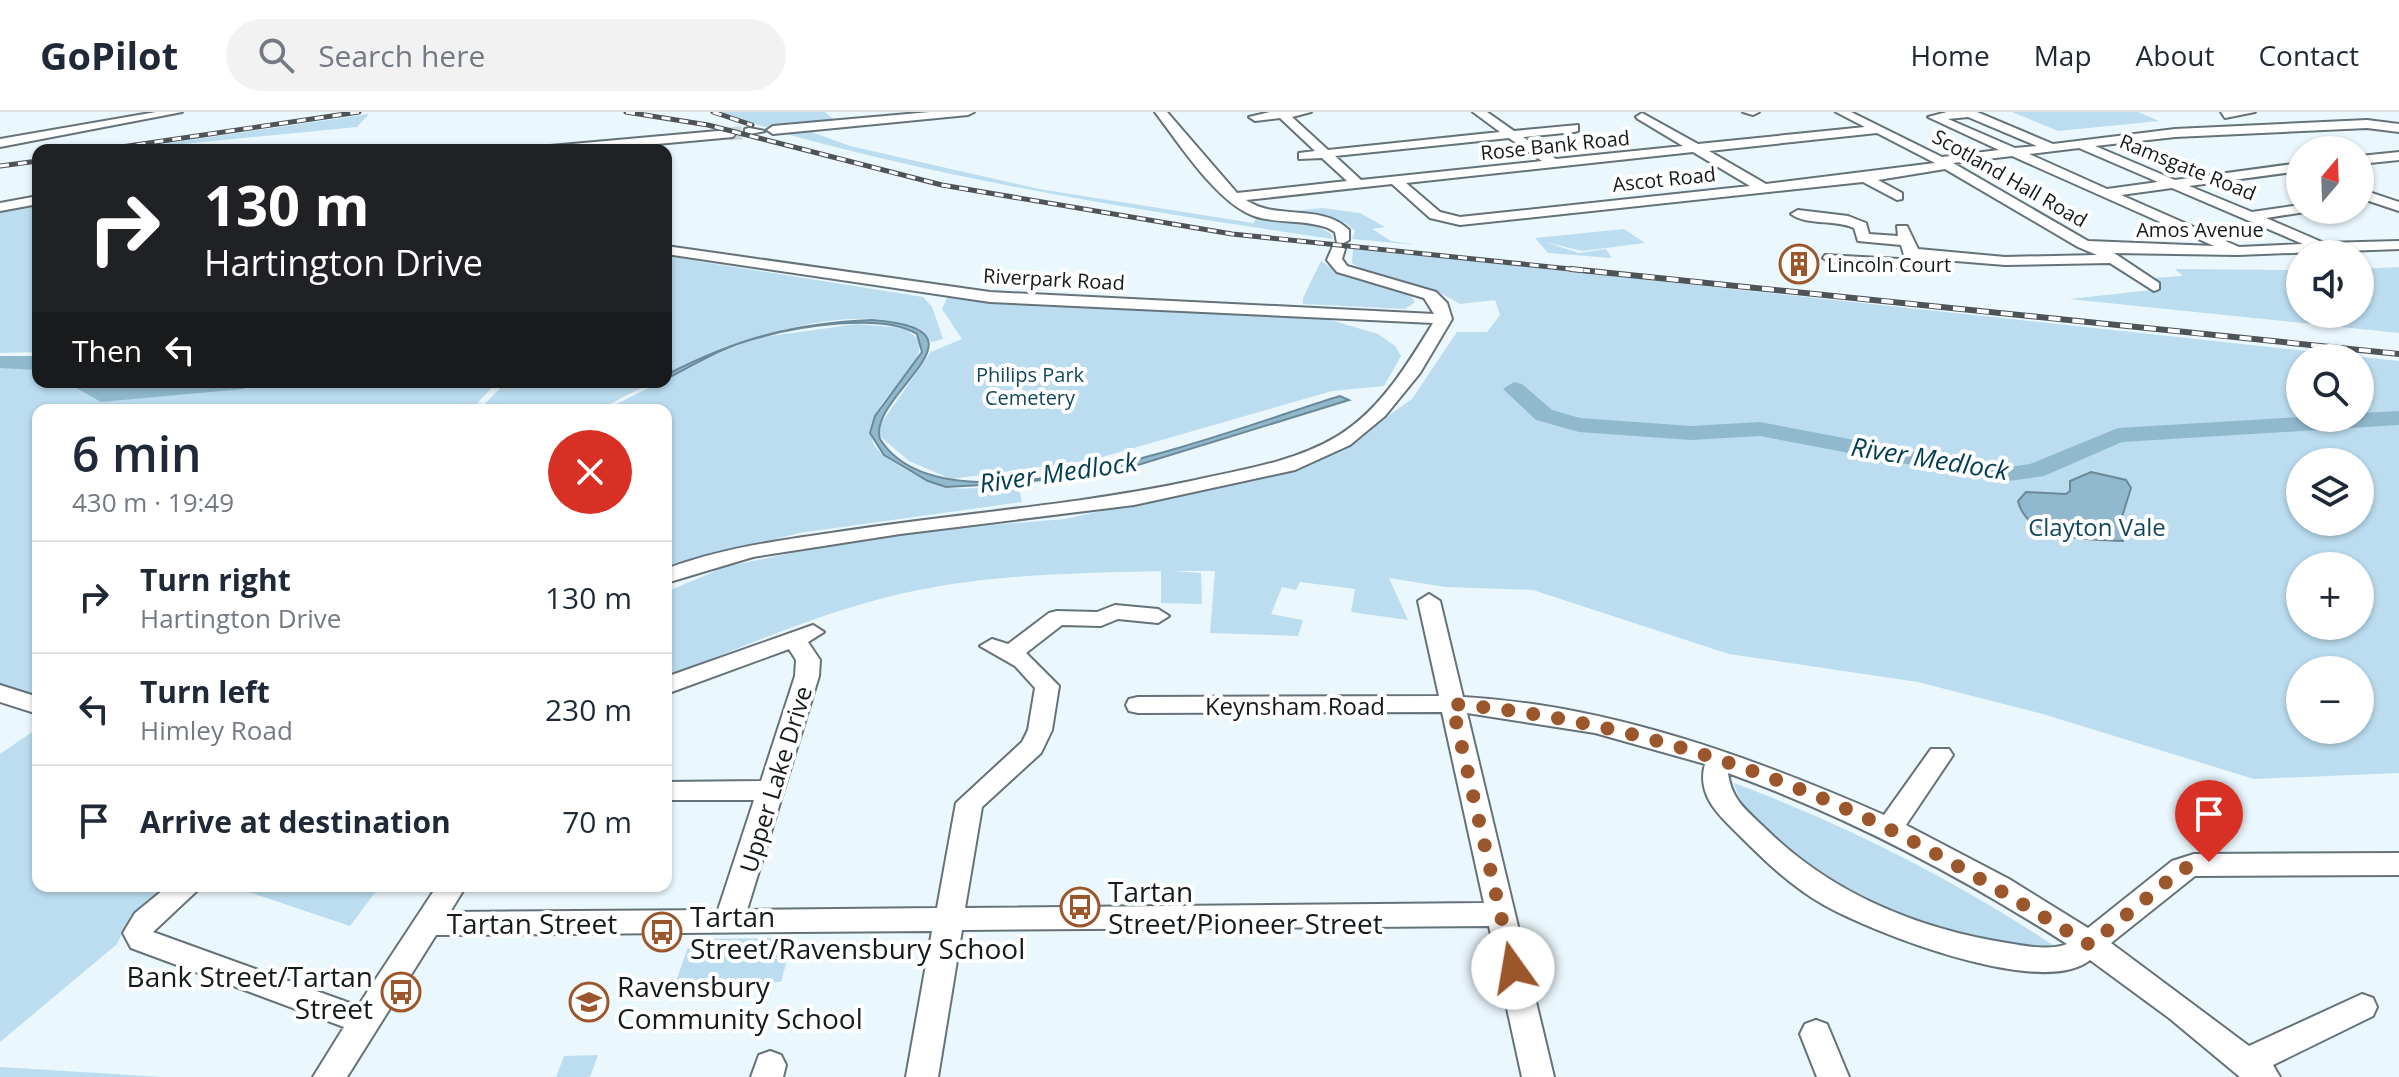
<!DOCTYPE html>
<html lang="en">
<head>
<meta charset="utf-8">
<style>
	body { margin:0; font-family:"Open Sans",sans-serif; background:#f2f2f3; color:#1f2937; height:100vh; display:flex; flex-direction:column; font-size:30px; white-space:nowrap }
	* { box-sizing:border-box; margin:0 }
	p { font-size:26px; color:#747a83 }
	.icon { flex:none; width:44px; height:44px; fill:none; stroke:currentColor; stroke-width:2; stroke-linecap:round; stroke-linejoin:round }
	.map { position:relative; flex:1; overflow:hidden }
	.drawer { position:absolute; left:32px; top:292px; width:640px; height:488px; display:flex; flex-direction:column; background:#fff; border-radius:16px; box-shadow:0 2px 6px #0004 }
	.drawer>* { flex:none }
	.guide { position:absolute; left:32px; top:32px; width:640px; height:244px; border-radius:16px; box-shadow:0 2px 6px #0004; background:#202124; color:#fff; overflow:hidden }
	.needle { width:52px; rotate:19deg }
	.buttons { position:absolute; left:2286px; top:24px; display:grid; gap:16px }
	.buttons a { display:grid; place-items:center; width:88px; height:88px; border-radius:50%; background:#fff; box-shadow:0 2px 6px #0004; font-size:40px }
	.pin { position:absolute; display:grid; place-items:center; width:68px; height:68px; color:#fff; margin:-82px -34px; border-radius:50% 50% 50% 0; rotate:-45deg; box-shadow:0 0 8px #0007 }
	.pin .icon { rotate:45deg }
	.me { position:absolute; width:88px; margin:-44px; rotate:347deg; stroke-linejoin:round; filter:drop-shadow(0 0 6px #0008) }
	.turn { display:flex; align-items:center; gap:28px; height:168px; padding:0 40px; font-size:36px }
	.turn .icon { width:104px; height:104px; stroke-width:2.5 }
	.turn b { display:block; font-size:56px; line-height:68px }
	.then { display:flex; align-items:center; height:76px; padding:0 40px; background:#0003; gap:16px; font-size:30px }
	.round { display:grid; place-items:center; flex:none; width:84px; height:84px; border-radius:42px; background:#f2f2f3 }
	.head { display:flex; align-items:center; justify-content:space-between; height:136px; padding:0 40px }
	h1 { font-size:48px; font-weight:600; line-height:60px }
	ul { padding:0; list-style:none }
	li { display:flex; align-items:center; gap:24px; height:112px; padding:0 40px; border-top:2px solid #e0e1e3 }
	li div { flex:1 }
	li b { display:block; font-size:30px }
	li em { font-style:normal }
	header { display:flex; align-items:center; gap:48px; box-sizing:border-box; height:112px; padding:0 40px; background:#fff; border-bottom:2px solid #e0e1e3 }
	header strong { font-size:38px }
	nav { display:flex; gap:44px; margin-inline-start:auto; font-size:28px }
	.search { width:560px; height:72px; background:#f2f2f3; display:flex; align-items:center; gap:20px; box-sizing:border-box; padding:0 28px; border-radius:44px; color:#747a83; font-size:30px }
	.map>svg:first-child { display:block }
</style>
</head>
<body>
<header>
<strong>GoPilot</strong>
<div class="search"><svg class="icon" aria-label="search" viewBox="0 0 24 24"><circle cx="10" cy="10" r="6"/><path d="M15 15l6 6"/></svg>Search here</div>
<nav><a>Home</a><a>Map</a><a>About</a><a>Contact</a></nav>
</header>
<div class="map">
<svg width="2399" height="965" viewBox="0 0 2399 965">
	<rect width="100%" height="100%" fill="#eaf7fd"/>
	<path fill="#bbddef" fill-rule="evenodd" d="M718 0H825L833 7 765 15Z
		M2012 0H2138L2159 9 2058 19Z
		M369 2 357 15 121 38Z
		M806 18 850 34 1039 77 1253 111 1258 105 1318 115 1330 121 1333 127C1148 100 963 71 783 21Z
		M38 92V240L0 241V99Z
		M1322 96 1360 101 1385 115 1372 117 1391 129 1417 133 1352 127 1355 119 1346 111 1279 101Z
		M1624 117 1645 131 1582 139 1545 130 1579 141 1606 137 1612 146 1548 141 1535 126Z
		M1353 136 2399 249V661L2254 667 2043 602 1918 570 1729 542 1533 478 1445 475 1389 466 1408 508 1351 500 1355 477 1300 470 1296 478 1282 475 1271 502 1303 508 1298 524 1210 521 1215 459H1172L1201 461 1202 492 1161 491V459C1081 461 997 462 919 478 834 494 746 534 666 565V480L725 455 819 435 940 417 1065 407 1307 353 1342 336 1412 287 1457 220H1487L1500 203 1495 188 1460 192 1437 179 1367 160 1352 151ZM2300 246H2360V306H2300ZM2300 350H2360V410H2300ZM2300 454H2360V514H2300ZM2300 558H2360V618H2300Z
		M666 144 923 185 932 195 943 227 932 230C925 226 922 219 913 215 842 189 730 230 666 263Z
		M1321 149 1347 165 1411 184 1415 190 1405 197 1303 192V186Z
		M2399 155V221L2069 187 2151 178 2162 173 2153 166 2183 164 2175 157 2300 158V202H2360V157Z
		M947 186 1238 199 1327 207 1378 222 1395 234 1401 244 1384 274 1332 279 1092 348 951 367 909 349 875 320 931 240 962 227 942 197Z
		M857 212 904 216 920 228C921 262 885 276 875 305 873 310 871 325 873 330 876 345 930 372 945 375 967 379 996 374 1018 371L1022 390 799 421 666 455V298H605L707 246 756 226Z
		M0 251 38 252V270H74L99 284 247 270H497L471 298H38V585L0 573Z
		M506 270H653L598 298H479Z
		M38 616V774H172L126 813 117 832 0 930V642Z
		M1734 671C1849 714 1957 769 2059 837 1956 831 1864 797 1783 732 1764 716 1740 697 1734 671Z
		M231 774H380L350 814Z
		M793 826 781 870 675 872 691 827Z
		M598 943 590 965H556L564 944Z
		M0 955 162 965H0Z"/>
	<path fill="#90b9ce" stroke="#6b8999" stroke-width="2" d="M872 208C1002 217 866 283 880 327 947 434 1246 312 1340 284L1349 288 1125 357 1018 371 946 375 928 369 884 343 870 321 875 304 922 240 917 222C882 200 796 215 757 226 725 234 695 252 666 267V263C736 227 793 211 872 208Z
		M2091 360 2126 368 2131 376 2121 408 2123 429C2090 427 2028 430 2018 389L2026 380 2066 382 2070 379V369Z"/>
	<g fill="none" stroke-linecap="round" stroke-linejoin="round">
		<path fill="#90b9ce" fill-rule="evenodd" d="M0 244H38V258L0 256Z
			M66 270H94L105 276 170 270H254L243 277 101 290Z
			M1514 270 1522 272 1552 298 1580 306 1691 314 1760 310 2001 356 2030 352 2118 316 2300 305 2360 306V301L2399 299V313L2122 330 2044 364 2001 370 1760 324 1691 328 1579 320 1536 308 1503 277Z"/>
		<path stroke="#cad6db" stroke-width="13" stroke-dasharray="13 7" stroke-linecap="butt" d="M729 22 749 20"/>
		<g stroke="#657279" stroke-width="4">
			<path id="minor" d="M156 0H182L0 35V27Z
				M930 0H974L968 3 773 22 767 18 773 14Z
				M1155 0H1167L1237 81 1347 69 1322 46 1299 47V41L1315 39 1280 6 1255 9 1249 5 1270 0H1311L1292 5 1328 38 1500 20 1473 0H1487L1514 19 1578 13V19L1574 20 1523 25 1556 47 1683 34 1638 7 1636 5 1642 1 1698 32 1865 15 1836 0H1851L1942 45 1999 38 1928 5 1947 0H1977L2053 32 2175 17 2367 8 2399 12V20L2367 16 2175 25 2095 34 2175 68 2300 51V59L2189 74 2252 100 2300 93V98L2305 100 2266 106 2324 131 2399 129V137L2237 143 2114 141 2159 171V177L2154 179 2110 151 2005 153 1919 146 1917 151 1900 156 1830 150 1823 146 1825 143 1899 147 1905 146 1901 133 1858 129 1854 116C1835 107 1807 114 1791 102L1798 98 1848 104 1866 111 1869 122 1898 124 1897 114H1907L1918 137 2005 145 2097 143 2078 135 1945 57 1878 68 1902 81V87L1897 88 1863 70 1460 113 1430 106 1392 72 1246 88C1276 109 1322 91 1349 118V128L1342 132 1337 131 1335 120 1328 116C1304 107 1278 112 1254 104 1217 91 1178 30 1155 0ZM1968 5 2037 34 2015 36 1948 7ZM1877 21 1935 51 1766 72 1709 39ZM1509 26 1542 49 1361 68 1335 44ZM2079 36 2158 70 2107 77 2029 42ZM1693 40 1750 74 1460 105 1440 100 1406 71ZM2012 44 2214 134 2088 129 1953 51ZM2172 76 2303 132 2239 135 2121 83Z
				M1743 0H1759L1753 3Z
				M2221 0H2255L2225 6Z
				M749 16 765 19 745 23V17Z
				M729 18 735 22 733 25 592 38H544L550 34Z
				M2399 40V48L2360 52V44Z
				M2360 77 2399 90V99L2360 86Z
				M38 84V92L0 99V91Z
				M1338 133 1345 137 1342 147 1347 154 1436 180 1447 191 1452 207 1420 261 1385 304 1350 333 1295 358 1134 393 900 422 753 445 666 471V457C719 437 775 429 831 421 951 402 1072 394 1191 369 1240 358 1292 351 1336 325 1380 299 1407 253 1433 211L990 190 666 142V134L990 180 1434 202 1424 186 1337 160 1327 148 1333 134Z
				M1429 482 1440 489 1463 585C1608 593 1752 645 1884 703L1931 637H1949L1953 643 1906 713 2009 767 2088 816 2172 749 2194 742 2399 741V763L2195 764 2111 831 2249 934 2362 882 2373 886 2377 895 2373 904 2273 953 2280 965H2240L2169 906 2090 848C2042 887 1874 821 1824 793 1792 775 1766 750 1740 724 1720 704 1696 684 1705 652L1595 621 1467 601 1554 965H1522L1489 814 962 818 938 965H906L932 819 436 823 347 965H313L344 915 131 836 123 821 135 801 168 774H202L153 820 358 894 437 774H466L450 800 718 798 754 688H666V670L761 669 795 564 796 548 789 537 666 582V565L813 513 824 520 808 530 820 548 819 564 747 798 937 796 956 691 1022 630 1028 618 1035 576 1015 554 980 534 992 527 1008 532 1049 501 1057 499 1097 500 1115 493 1158 497 1169 504 1158 511 1118 507 1101 514 1062 513 1026 541 1059 574 1052 618 1041 641 982 695 965 796 1484 791 1442 600 1138 601 1129 599 1126 593 1129 587 1138 585 1439 584 1418 489ZM1728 661C1849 705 1959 763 2067 832 2049 839 2026 834 2007 831 1918 817 1833 782 1768 719 1748 699 1732 690 1728 661Z
				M0 573 38 585V602L0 590Z
				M1816 908 1827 912 1849 965H1817L1800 922 1805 912Z
				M770 939 781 943 786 953 783 965H751L759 943Z"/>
		</g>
		<use href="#minor" fill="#fff" fill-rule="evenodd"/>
		<g stroke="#4d5458" stroke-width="5">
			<path id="rail-far1" d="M626 0 708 13 942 73 1232 122 1590 159
				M713 0 752 13
				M101 38 359 0
				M0 54 38 49"/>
		</g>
		<g stroke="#4d5458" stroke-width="6">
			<path id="rail" d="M1571 157 2399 242"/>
		</g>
		<use href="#rail-far1" stroke="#fff" stroke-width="3" stroke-dasharray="9" stroke-linecap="butt"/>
		<use href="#rail" stroke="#fff" stroke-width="4" stroke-dasharray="12" stroke-linecap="butt"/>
	</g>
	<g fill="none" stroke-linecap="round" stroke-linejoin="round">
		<path stroke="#9c562b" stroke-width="14" stroke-dasharray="0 25.2" d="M1513 856 1452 592C1603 605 1753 650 1889 717 1958 752 2024 793 2090 833L2182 757 2209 750"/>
	</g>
	<defs>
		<g id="building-ring" transform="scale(2)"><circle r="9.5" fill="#fff" stroke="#9c562b" stroke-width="1.5"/><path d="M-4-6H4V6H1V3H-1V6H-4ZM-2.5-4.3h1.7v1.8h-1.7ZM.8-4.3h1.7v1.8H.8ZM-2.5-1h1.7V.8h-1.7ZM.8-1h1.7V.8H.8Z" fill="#9c562b"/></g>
		<g id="bus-ring" transform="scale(2)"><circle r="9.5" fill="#fff" stroke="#9c562b" stroke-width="1.5"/><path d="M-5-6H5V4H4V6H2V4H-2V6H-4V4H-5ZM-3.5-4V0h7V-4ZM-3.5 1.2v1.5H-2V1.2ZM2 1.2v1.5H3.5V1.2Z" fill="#9c562b"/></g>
		<g id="school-ring" transform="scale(2)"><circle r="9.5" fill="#fff" stroke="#9c562b" stroke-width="1.5"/><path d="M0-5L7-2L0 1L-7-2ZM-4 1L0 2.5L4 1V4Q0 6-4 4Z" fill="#9c562b"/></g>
	</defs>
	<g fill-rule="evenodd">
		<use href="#building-ring" x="1799" y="152"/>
		<use href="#bus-ring" x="1080" y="795"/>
		<use href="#bus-ring" x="662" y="820"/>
		<use href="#bus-ring" x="401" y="880"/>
		<use href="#school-ring" x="589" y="890"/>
	</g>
	<g text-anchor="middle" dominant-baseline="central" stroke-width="8" stroke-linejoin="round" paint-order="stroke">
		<g font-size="20" fill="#151a1d" stroke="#fff">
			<text transform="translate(1555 33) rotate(-6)">Rose Bank Road</text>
			<text transform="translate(2188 55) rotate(22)">Ramsgate Road</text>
			<text transform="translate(2010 66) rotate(30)">Scotland Hall Road</text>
			<text transform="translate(1664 67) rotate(-6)">Ascot Road</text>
			<text x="2200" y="117">Amos Avenue</text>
			<text transform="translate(1054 167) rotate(3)">Riverpark Road</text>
		</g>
		<g font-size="20" fill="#151a1d" stroke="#fff" text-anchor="start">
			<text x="1827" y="152">Lincoln Court</text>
		</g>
		<g font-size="20" fill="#11485e" stroke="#fff">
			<text x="1030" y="262">Philips Park<tspan x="1030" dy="23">Cemetery</tspan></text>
		</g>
		<g font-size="24" fill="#11485e" stroke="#fff">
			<text x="2097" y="414">Clayton Vale</text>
		</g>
		<g font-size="24" fill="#151a1d" stroke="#fff">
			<text x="1295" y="593">Keynsham Road</text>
			<text transform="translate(775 667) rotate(-73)">Upper Lake Drive</text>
		</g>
		<g font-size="26" font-style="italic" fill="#013d53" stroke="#fff">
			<text transform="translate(1930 346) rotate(9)">River Medlock</text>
			<text transform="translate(1058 360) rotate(-8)">River Medlock</text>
		</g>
		<g font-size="28" fill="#151a1d" stroke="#fff" text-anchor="start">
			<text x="1108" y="779">Tartan<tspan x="1108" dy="32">Street/Pioneer Street</tspan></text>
			<text x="690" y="804">Tartan<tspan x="690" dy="32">Street/Ravensbury School</tspan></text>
			<text x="373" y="864" text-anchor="end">Bank Street/Tartan<tspan x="373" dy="32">Street</tspan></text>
			<text x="617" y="874">Ravensbury<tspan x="617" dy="32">Community School</tspan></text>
		</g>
		<g font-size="28" fill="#151a1d" stroke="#fff">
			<text x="532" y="811">Tartan Street</text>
		</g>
	</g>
</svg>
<div class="buttons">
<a><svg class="needle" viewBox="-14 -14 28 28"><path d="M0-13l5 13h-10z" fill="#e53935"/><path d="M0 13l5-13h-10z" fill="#747a83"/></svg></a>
<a><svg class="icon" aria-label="sound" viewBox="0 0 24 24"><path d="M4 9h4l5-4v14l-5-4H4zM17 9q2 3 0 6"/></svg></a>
<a><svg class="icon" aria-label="search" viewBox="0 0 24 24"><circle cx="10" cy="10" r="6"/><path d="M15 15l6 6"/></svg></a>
<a><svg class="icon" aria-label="layers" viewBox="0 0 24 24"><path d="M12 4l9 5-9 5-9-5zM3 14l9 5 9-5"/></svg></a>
<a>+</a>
<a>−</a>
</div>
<div class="pin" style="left:2209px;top:750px;background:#d93025"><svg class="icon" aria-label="arrive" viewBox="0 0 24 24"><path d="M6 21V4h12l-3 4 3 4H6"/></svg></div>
<svg class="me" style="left:1513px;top:856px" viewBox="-20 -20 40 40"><circle r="19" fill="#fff"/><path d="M0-13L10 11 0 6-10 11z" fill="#9c562b"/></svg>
<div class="guide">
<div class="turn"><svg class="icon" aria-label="right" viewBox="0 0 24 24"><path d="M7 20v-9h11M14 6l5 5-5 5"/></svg><div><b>130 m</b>Hartington Drive</div></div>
<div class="then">Then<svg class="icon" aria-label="left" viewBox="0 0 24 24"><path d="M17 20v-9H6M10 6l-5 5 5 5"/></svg></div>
</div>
<section class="drawer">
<div class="head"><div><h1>6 min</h1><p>430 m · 19:49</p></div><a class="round" style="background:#d93025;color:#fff"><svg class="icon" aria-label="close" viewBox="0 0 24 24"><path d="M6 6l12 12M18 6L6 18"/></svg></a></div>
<ul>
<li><svg class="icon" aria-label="right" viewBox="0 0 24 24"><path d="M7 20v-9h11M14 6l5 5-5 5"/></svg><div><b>Turn right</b><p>Hartington Drive</p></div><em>130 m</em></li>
<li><svg class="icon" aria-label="left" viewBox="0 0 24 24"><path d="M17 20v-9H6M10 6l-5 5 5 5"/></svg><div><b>Turn left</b><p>Himley Road</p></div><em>230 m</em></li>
<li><svg class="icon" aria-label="arrive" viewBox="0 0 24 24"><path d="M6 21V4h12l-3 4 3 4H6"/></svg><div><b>Arrive at destination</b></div><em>70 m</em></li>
</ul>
</section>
</div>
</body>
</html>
